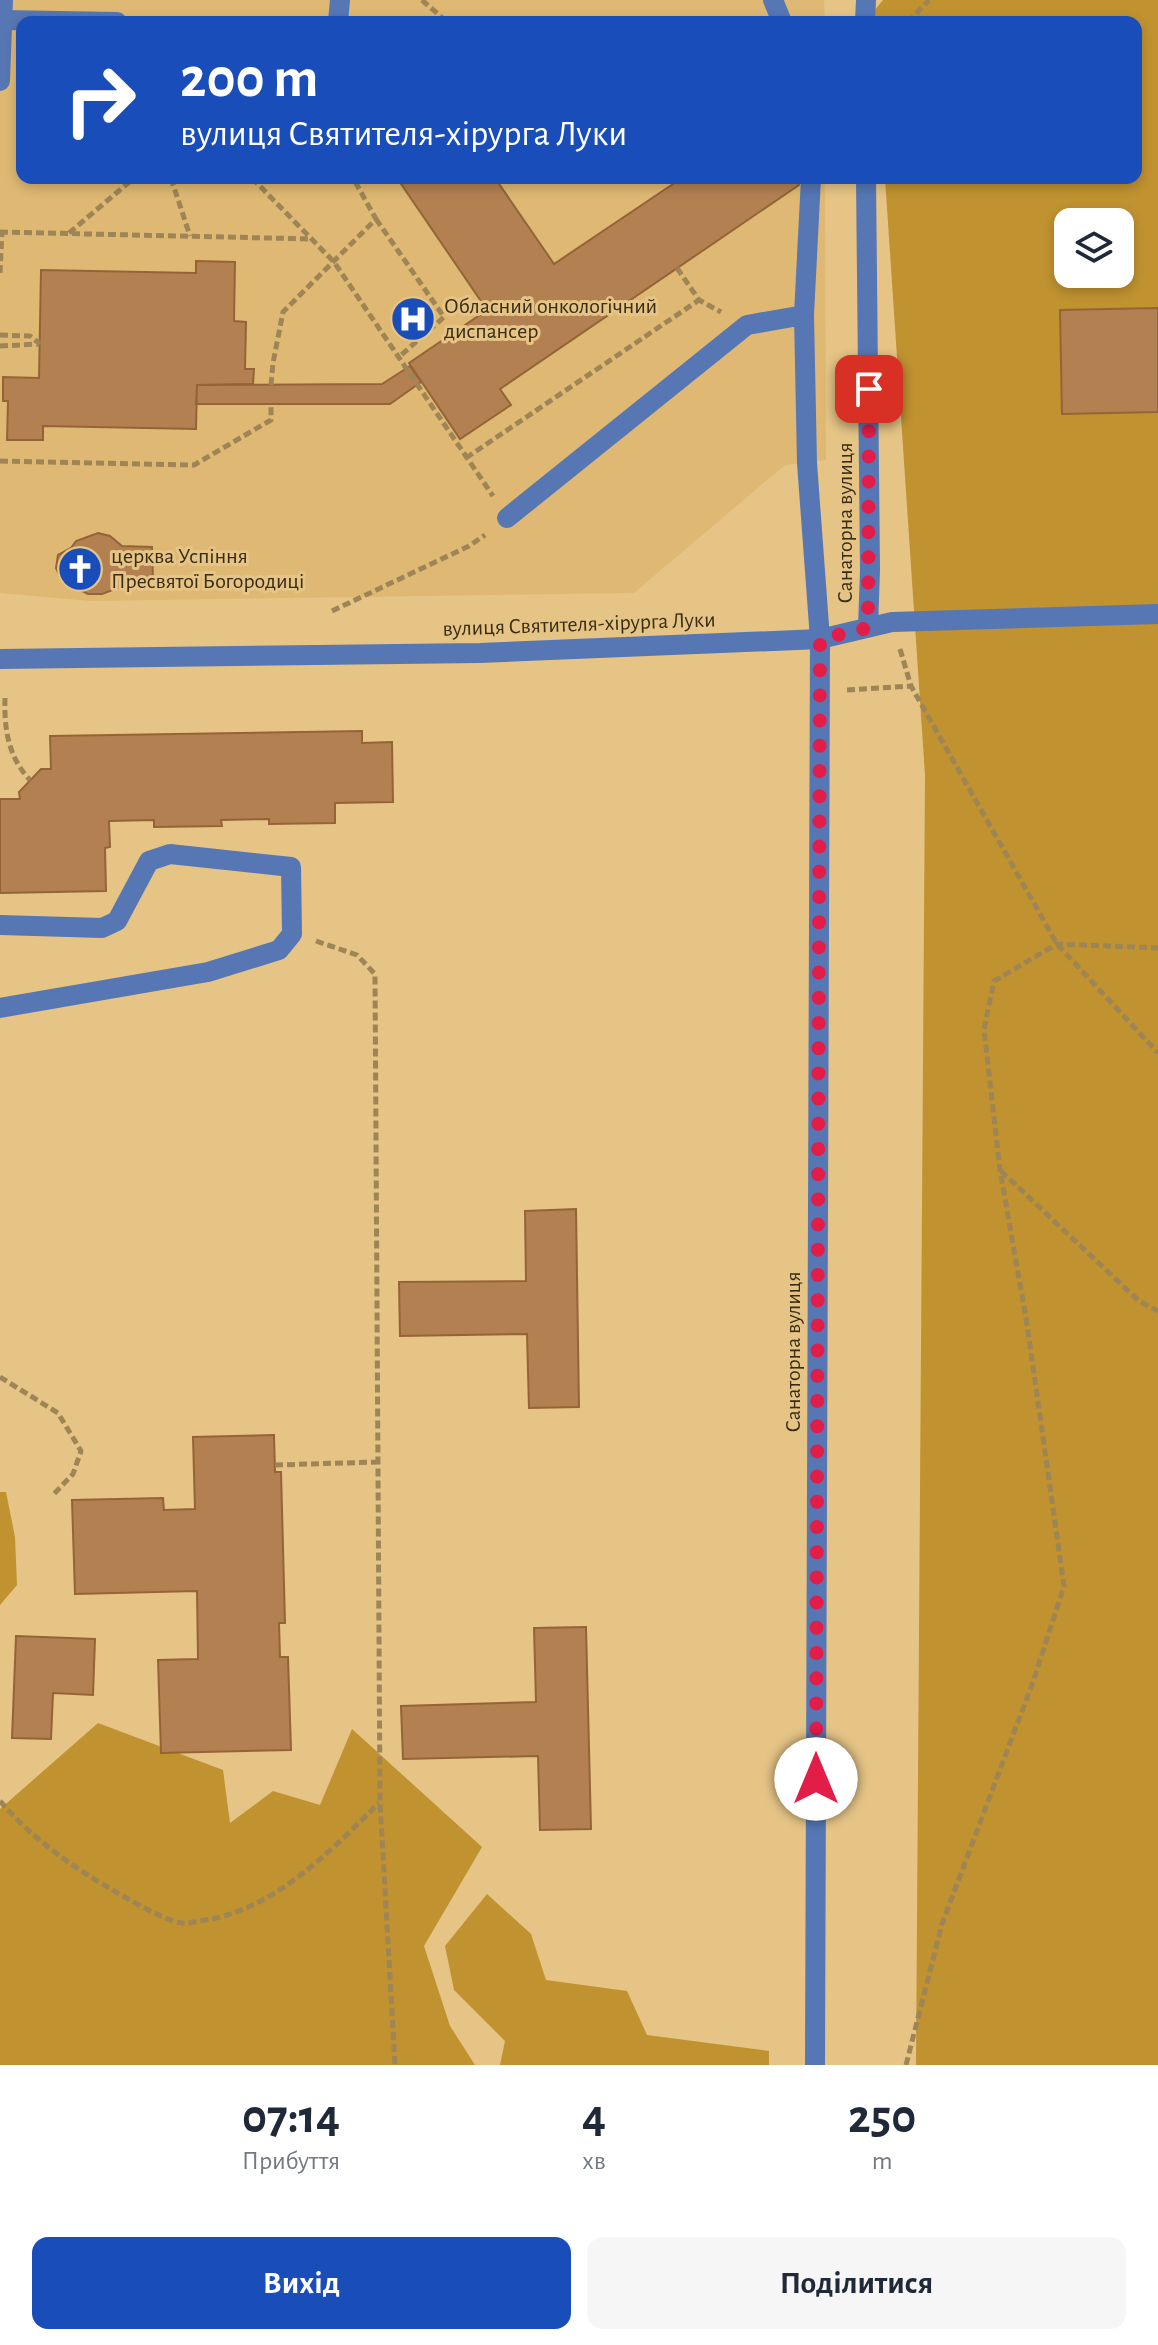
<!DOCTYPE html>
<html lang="uk">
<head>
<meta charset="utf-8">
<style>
	body { margin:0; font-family:"Alegreya Sans",sans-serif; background:#f6f6f7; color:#1f2937; height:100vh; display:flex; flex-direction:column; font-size:30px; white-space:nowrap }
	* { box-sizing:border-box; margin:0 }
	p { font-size:26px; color:#747a83 }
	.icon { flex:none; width:44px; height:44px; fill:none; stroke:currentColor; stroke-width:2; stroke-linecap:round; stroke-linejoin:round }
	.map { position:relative; height:2065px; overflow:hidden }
	.drawer { display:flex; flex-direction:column; background:#fff; flex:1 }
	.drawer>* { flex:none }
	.top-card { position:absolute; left:16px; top:16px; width:1126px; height:168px; border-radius:16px; box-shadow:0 4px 12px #0003; background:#194eba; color:#fff; overflow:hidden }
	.fabs { position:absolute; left:1054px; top:208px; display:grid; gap:16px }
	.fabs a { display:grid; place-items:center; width:80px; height:80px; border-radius:16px; background:#fff; box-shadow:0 4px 12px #0003; font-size:40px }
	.pin { position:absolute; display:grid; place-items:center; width:68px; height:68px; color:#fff; margin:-34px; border-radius:16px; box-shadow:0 4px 12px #0006 }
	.me { position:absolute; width:88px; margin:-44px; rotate:0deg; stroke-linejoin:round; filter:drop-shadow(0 0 6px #0008) }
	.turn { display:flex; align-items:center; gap:28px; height:168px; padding:0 32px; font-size:36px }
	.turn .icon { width:104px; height:104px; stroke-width:2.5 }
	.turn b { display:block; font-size:56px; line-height:68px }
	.eta { display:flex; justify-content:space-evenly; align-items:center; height:136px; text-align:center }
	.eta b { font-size:48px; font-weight:600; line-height:56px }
	.primary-button { display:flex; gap:16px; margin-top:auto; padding:16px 32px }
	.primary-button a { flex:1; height:92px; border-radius:16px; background:#194eba; color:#fff; font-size:32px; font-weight:600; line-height:92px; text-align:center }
	.primary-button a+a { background:#f6f6f7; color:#1f2937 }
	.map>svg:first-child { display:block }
</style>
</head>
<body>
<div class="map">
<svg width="1158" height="2065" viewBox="0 0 1158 2065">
	<rect width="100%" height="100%" fill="#e5c486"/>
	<path fill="#dfb973" d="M0 0H824L825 22H22V178H825L826 460 785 465 634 593 90 601 0 593Z"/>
	<path fill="#c09230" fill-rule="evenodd" d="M883 0H1158V2065H916L925 775 885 178H1136V22H874V11ZM1068 222H1120V274H1068Z
		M0 1492H6L15 1537 17 1585 0 1605Z
		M98 1723 223 1770 230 1823 273 1791 320 1805 352 1729 482 1847 424 1946 450 2026 475 2065H0V1809Z
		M487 1894 531 1934 546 1980 627 1991 647 2035 769 2051V2065H500L505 2041 454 1990 445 1946Z"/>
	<path fill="#b38052" stroke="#956436" stroke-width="2" d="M397 178H495L554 264 682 178H794L799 185 500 389 511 405 460 439 409 363 487 310Z
		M196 261 235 262 234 321 246 322 245 369H254L253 384 197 385 196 429 43 426V440H7L8 401H3V377L39 378 41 270 196 273Z
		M1158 308V412L1062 414 1060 310Z
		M410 366 421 382 390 404H196L197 385 382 384Z
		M98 533 110 536 122 546 152 547 153 581 122 582 118 588 102 594H88L62 581 56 568 58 555 71 548 76 541Z
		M362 731V743L392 742 393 802 335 803V823L269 824V819L221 820 222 826 154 827V820L109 821 110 847 105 848 106 891 0 893V799H20L19 792 41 769H51L50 736Z
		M576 1209 579 1407 529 1408 527 1334 400 1336 399 1282 526 1281 525 1211Z
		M274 1435 275 1472H281L285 1623H279L280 1657H288L291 1750 161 1753 158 1660 198 1659 197 1591 75 1594 72 1500 163 1498 164 1510 195 1509 193 1437Z
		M586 1627 591 1829 540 1830 538 1756 403 1759 401 1706 536 1702 534 1628Z
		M16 1636 95 1639 93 1695 53 1693 51 1739 12 1738Z"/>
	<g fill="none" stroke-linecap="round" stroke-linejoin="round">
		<path stroke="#9e8556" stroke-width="5" stroke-dasharray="8 4" stroke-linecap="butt" d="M422 0 447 22
			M908 22 929 0
			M171 178 190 236
			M252 178 334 262 493 496
			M376 219 444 317 399 357
			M0 232 313 239
			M69 233 134 178
			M677 268 699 300 721 312
			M0 273 2 232
			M0 335 30 336 40 344
			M0 346 39 344
			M271 385 273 363 283 312 376 219 353 178
			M466 458 699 300
			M0 461 194 465 271 420V404
			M332 611 469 546 485 535
			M900 649 911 686 1057 944 1158 1053
			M847 690 911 686
			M5 698C4 728 8 757 30 780
			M316 941 357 955 375 974 380 1802 395 2065
			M1001 1171 1139 1301 1158 1311
			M0 1377 58 1413 81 1451 73 1474 52 1496
			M275 1465 378 1462
			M0 1801C31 1837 68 1864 109 1888 127 1898 161 1919 181 1923 186 1924 193 1922 199 1921 273 1912 329 1852 379 1803
			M906 2065 942 1924 1033 1682 1064 1586 1027 1324 1000 1170 984 1029 994 981 1057 944 1158 948"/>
		<path stroke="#5677b4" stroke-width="20" d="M773 0 782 22
			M3 20 117 22
			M338 22 340 0
			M865 22 866 0
			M0 81 3 0
			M811 178 804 315 807 463 820 639 815 2065
			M866 178 870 570 868 628
			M507 518 747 325 804 315
			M0 659 480 653 820 639 892 622 1158 614
			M0 925 102 928 117 921 149 861 170 854 291 867 292 934 279 950 208 972 0 1008"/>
	</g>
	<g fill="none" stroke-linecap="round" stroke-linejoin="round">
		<path stroke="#e11d48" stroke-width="14" stroke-dasharray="0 25.2" d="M816 1779 820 639 868 628 869 389"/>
	</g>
	<defs>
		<g id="hospital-disc" transform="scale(2.3)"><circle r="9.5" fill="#194eba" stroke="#e5c486"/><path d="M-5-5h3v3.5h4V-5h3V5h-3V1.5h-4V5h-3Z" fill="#fff"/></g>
		<g id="church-disc" transform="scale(2.3)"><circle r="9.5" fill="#194eba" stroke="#e5c486"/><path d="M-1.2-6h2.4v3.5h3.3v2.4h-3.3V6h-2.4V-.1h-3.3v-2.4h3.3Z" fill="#fff"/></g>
	</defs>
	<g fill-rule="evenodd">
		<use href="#hospital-disc" x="413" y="319"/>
		<use href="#church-disc" x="80" y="569"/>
	</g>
	<g text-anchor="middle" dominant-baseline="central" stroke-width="6" stroke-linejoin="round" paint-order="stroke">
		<g font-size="22" fill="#392c13" stroke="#e5c486" text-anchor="start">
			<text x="444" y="306">Обласний онкологічний<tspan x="444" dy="25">диспансер</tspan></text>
			<text x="111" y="556">церква Успіння<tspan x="111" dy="25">Пресвятої Богородиці</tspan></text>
		</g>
		<g font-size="22" fill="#392c13" stroke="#e5c486">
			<text transform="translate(845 523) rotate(-90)">Санаторна вулиця</text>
			<text transform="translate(579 624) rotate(-2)">вулиця Святителя-хірурга Луки</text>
			<text transform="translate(793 1352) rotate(-90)">Санаторна вулиця</text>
		</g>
	</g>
</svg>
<div class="fabs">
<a><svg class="icon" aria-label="layers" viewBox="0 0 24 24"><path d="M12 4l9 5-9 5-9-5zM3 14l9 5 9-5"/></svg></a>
</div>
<div class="pin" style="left:869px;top:389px;background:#d93025"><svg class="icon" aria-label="arrive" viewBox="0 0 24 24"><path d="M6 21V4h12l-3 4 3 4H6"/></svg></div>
<svg class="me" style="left:816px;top:1779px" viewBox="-20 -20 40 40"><circle r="19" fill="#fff"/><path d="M0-13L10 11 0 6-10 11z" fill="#e11d48"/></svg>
<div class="top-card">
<div class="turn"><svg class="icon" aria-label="right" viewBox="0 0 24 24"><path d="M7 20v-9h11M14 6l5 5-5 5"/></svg><div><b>200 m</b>вулиця Святителя-хірурга Луки</div></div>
</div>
</div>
<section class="drawer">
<div class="eta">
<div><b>07:14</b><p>Прибуття</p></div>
<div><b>4</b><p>хв</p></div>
<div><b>250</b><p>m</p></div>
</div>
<div class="primary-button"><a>Вихід</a><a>Поділитися</a></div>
</section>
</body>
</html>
